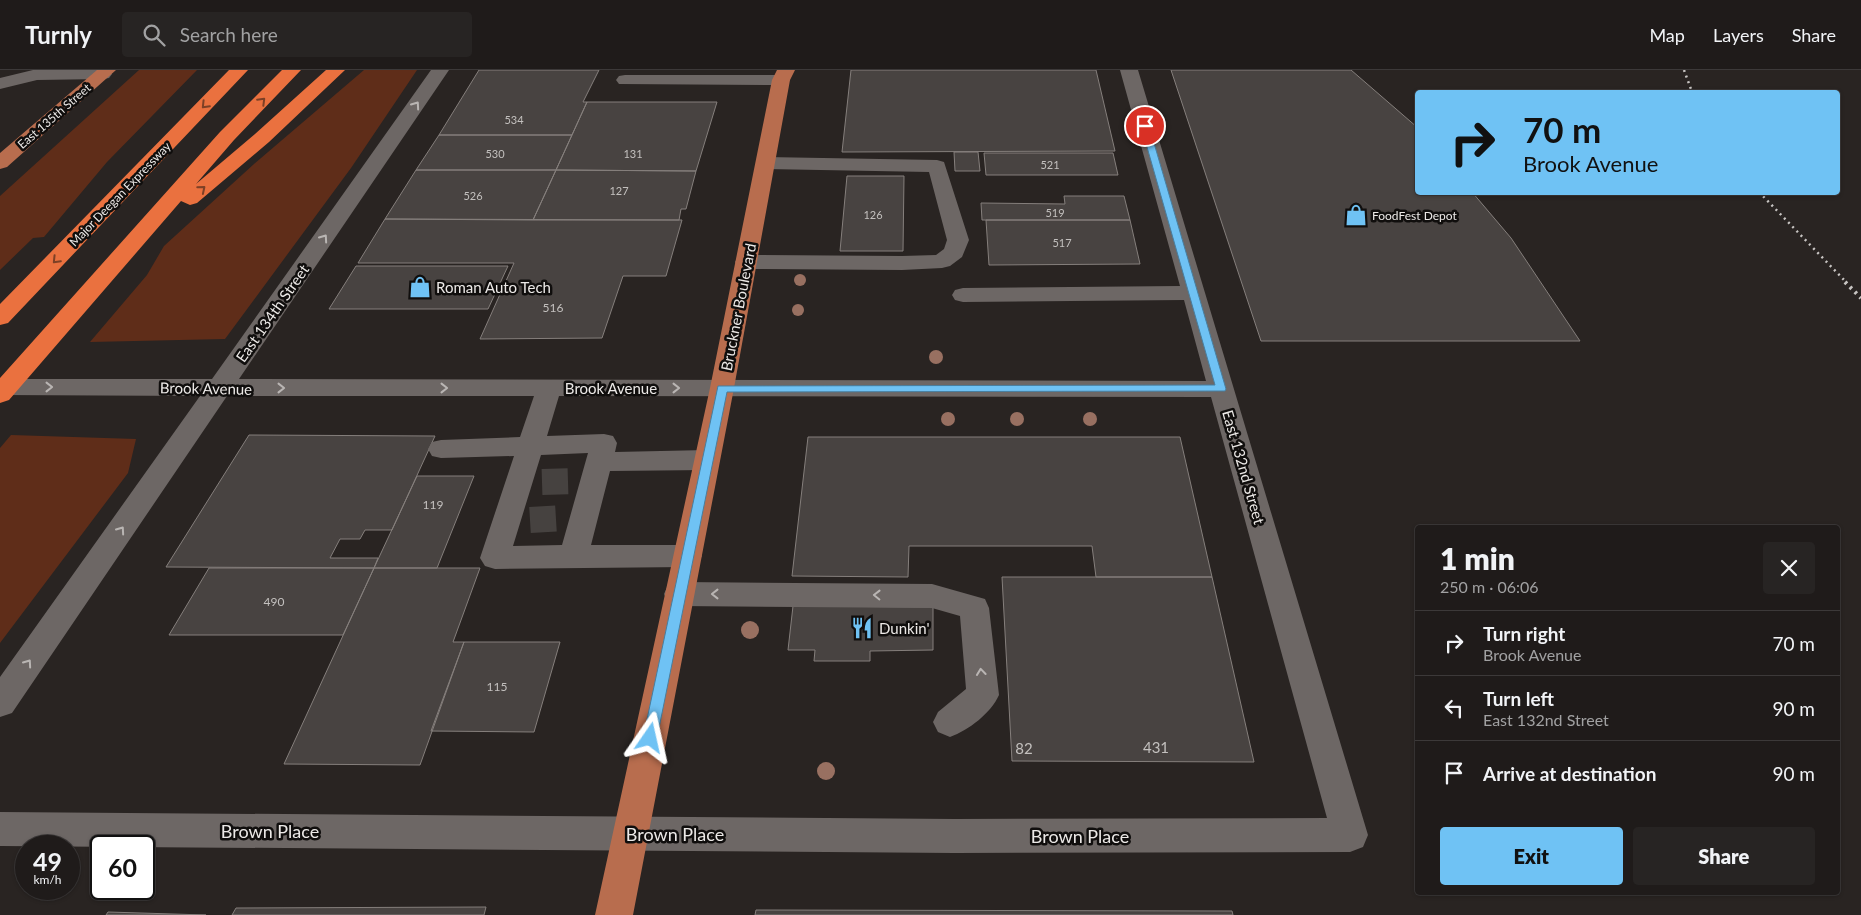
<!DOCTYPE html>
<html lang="en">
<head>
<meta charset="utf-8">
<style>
	body { margin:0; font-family:Lato,sans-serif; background:#272423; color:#f1f3f6; height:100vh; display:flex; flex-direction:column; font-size:19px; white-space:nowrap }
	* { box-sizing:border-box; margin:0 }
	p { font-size:16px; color:#a1a1a2 }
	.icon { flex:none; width:28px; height:28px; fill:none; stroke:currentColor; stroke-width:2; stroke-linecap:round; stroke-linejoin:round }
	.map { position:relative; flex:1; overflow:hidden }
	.details { position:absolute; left:1415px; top:455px; width:425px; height:370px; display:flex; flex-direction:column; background:#1f1b1a; border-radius:5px; box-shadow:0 1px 4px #0004,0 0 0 1px #3c3939 }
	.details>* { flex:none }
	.banner { position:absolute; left:1415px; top:20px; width:425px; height:105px; border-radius:5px; box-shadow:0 1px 4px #0004,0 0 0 1px #3c3939; background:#6fc2f4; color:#111; overflow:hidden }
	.speed { position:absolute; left:15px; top:765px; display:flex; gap:10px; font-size:25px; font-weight:700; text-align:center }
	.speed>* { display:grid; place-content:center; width:65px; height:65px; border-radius:50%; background:#1f1b1a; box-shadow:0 1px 4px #0004,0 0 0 1px #3c3939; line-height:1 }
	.speed small { font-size:12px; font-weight:400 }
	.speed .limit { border:2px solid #111; border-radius:8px; background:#fff; color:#111 }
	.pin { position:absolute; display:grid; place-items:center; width:42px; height:42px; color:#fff; margin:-21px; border:2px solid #fff; border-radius:50%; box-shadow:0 1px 5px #0007 }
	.me { position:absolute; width:55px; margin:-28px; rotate:11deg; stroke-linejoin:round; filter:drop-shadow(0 0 4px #0008) }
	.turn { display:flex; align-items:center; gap:18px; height:105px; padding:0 25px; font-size:22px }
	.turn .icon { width:65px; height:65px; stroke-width:2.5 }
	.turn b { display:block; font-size:35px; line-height:42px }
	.round { display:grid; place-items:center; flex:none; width:52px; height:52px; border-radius:5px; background:#272423 }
	.summary { display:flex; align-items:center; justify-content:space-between; height:85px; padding:0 25px }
	h1 { font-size:30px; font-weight:800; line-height:38px }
	.button { display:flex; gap:10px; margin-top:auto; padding:10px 25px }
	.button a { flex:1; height:58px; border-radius:5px; background:#6fc2f4; color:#111; font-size:20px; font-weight:800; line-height:58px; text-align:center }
	.button a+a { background:#272423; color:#f1f3f6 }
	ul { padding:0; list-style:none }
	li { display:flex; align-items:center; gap:15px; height:65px; padding:0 25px; border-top:1px solid #3c3939 }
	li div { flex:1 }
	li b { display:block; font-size:19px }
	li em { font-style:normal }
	header { display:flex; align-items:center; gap:30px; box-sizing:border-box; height:70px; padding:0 25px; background:#1f1b1a; border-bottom:1px solid #3c3939 }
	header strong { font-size:24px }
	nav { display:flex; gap:28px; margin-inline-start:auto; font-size:18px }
	.search { width:350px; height:45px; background:#272423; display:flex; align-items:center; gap:12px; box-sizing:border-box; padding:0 18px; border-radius:5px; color:#a1a1a2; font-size:19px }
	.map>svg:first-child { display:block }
</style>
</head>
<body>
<header>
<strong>Turnly</strong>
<div class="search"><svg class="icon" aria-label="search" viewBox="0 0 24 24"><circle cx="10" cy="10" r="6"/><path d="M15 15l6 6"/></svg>Search here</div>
<nav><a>Map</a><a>Layers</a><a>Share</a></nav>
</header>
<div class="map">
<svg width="1861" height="845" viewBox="0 0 1861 845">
	<rect width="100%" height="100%" fill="#292422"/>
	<path fill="#5f2d19" d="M139 0H197L107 92 44 167 33 168 0 200V126Z
		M364 0H417L351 98 225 269 90 272 147 205 164 176 254 94Z
		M11 365 136 369 128 403 0 573V378Z"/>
	<path fill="#484341" stroke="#857f7c" d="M479 0H599L583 32H587L572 65H439Z
		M851 0H1096L1115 81 842 82Z
		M1171 0H1351L1418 58V122H1472L1511 168 1580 271H1261Z
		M587 32H717L696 101 556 100Z
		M439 65H572L556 100H416Z
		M954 82H978L980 101H955Z
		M984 83H1113L1118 105H986Z
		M416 100H556L533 150 385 149Z
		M556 100 696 101 686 139H681L679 150H533Z
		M847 106H904L903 181H840Z
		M1064 126H1124L1130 150H982L981 133 1065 134Z
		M385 149 679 150H682L666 206H623L602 268 480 269 514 193H358Z
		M986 150H1130L1140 194 989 195Z
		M356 196H508L488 239H329Z
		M249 365 435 366 392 460H365L360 469H340L330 488H378L374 498 166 497Z
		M808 367H1180L1212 507H1096L1092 476H909L908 507 792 506Z
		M417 406H474L437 498H374Z
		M209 498H374L343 565H169Z
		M374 498H480L453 572H464L420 695 284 694Z
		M1002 507H1212L1254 692 1012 691Z
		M793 536 933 537V580L870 581V591H814L815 580H788Z
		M464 572H560L534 662 431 661Z
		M486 837 484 845H232L236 838Z
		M756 840 1232 841 1233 845H755Z
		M108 842 206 845H106Z"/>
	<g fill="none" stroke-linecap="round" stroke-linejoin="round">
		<path stroke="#464240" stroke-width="26" stroke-dasharray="26 12" stroke-linecap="butt" d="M542 412 575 411
			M530 450 563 448"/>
		<path fill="#6d6765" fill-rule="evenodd" d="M33 0H108L112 4 109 8 103 9 37 10 0 19V8Z
			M431 0H449L239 309 1206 311 1184 230 963 232 955 230 952 225 955 220 963 218 1180 216 1120 0H1138L1368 765 1363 777 1350 782 955 783 0 776V742L955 749 1327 748 1211 327 559 326 547 366 604 364 613 366 617 373 615 382 707 380 716 383 720 390 716 397 707 400 610 401 591 475H687L697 478 702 486 697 494 687 497 495 499 485 496 480 488 514 386 441 388 432 386 428 379 432 372 441 370 520 367 534 326H227L12 643 0 647V607L200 326 0 325V309H212ZM588 383 562 475 513 476 541 385Z
			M625 5H781L787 6 790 10 787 14 781 15 619 14 616 10 619 6Z
			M766 87 937 90 944 92 969 170 962 187 950 196 942 198 902 200 746 199 738 197 735 192 738 187 746 185 902 186 936 185 944 179 947 170 929 102 766 99 759 97 756 93 759 89Z
			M679 512 932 514 985 529 989 538 999 625C991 643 969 660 950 667L938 662 933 652 938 642 966 619 960 546 932 538 679 536 668 533 664 524 668 515Z"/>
		<path fill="#b86d4e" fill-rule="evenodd" d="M97 0H116L7 97 0 99V83Z
			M777 0H795L790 10 734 318 633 845H595L710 318 772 10Z"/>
		<path fill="#ea713f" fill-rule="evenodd" d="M229 0H248L8 253 0 255V234Z
			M282 0H301L234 70 196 114 255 64 326 0H345L269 72 197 133 190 135 181 131 9 330 0 333V308L220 62Z"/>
		<path stroke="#c8c5c3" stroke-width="2.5" stroke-dasharray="2 4" stroke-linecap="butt" d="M1684 0 1692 22
			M1759 122 1847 213"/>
		<path stroke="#c8c5c3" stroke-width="4" stroke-dasharray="2.5 4.5" stroke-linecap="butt" d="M1845 212 1861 228"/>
	</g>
	<g fill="#987061">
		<circle cx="800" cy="210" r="6"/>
		<circle cx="798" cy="240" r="6"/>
		<circle cx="936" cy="287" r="7"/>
		<circle cx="948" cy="349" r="7"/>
		<circle cx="1017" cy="349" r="7"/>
		<circle cx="1090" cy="349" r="7"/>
		<circle cx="750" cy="560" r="9"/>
		<circle cx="826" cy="701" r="9"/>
	</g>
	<defs><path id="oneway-chevron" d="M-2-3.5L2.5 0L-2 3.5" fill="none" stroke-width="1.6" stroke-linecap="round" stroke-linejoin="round" transform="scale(1.25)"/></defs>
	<g stroke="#7d4026">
		<use href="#oneway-chevron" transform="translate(262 31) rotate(-45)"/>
		<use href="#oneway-chevron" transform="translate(205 35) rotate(134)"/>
		<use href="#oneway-chevron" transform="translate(202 119) rotate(-40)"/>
		<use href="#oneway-chevron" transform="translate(56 190) rotate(134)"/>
	</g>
	<g stroke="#b9b5b3">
		<use href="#oneway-chevron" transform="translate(416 35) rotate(-55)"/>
		<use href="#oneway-chevron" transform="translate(324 168) rotate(-55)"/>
		<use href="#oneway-chevron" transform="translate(49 317)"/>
		<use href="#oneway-chevron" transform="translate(281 318)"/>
		<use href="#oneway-chevron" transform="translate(444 318)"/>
		<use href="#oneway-chevron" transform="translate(676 318)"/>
		<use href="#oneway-chevron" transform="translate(121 460) rotate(-55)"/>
		<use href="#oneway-chevron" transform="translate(715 524) rotate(-180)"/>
		<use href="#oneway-chevron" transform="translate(877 525) rotate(-179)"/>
		<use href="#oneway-chevron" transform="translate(28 593) rotate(-55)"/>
		<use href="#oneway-chevron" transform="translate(981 602) rotate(-96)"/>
	</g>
	<path fill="#6fc2f4" stroke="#487e9f" d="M1145 53 1149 56 1226 319 1225 321 727 322 657 668 655 673 650 675 645 673 643 668 718 316 1215 315 1141 56Z"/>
	<defs>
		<g id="shop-bare" transform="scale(1.725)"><path d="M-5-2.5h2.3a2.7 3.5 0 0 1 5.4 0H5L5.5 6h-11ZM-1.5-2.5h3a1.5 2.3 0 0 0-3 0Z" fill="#6fc2f4" stroke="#100e0d" stroke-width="2.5" paint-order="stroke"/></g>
		<g id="restaurant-bare" transform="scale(1.725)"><path d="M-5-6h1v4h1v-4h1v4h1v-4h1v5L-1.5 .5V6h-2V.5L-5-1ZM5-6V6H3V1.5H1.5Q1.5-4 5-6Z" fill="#6fc2f4" stroke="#100e0d" stroke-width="2.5" paint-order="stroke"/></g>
	</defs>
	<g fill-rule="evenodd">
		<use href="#shop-bare" x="1356" y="145"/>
		<use href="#shop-bare" x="420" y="217"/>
		<use href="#restaurant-bare" x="862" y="558"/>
	</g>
	<g text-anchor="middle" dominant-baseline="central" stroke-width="5" stroke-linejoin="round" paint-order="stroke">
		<g font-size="11" fill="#c3c0be">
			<text x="514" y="49">534</text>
			<text x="495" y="83">530</text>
			<text x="633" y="83">131</text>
			<text x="1050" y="94">521</text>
			<text x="619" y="120">127</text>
			<text x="473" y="125">526</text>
			<text x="1055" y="142">519</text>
			<text x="873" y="144">126</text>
			<text x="1062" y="172">517</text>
		</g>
		<g font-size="12" fill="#ece9e7" stroke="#100e0d">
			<text transform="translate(54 46) rotate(-41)">East 135th Street</text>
			<text transform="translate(120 124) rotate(-46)">Major Deegan Expressway</text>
		</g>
		<g font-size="12" fill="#ece9e7" stroke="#100e0d" text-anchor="start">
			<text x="1372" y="145">FoodFest Depot</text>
		</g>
		<g font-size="12" fill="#c3c0be">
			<text x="553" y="237">516</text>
			<text x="433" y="434">119</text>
			<text x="274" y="531">490</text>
			<text x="497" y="616">115</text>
		</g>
		<g font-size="15" fill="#ece9e7" stroke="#100e0d" text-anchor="start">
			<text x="436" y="217">Roman Auto Tech</text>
			<text x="879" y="558">Dunkin'</text>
		</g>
		<g font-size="15" fill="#ece9e7" stroke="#100e0d">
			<text transform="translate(738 237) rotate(-79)">Bruckner Boulevard</text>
			<text transform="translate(272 243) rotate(-55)">East 134th Street</text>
			<text transform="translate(206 318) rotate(1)">Brook Avenue</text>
			<text x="611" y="318">Brook Avenue</text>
			<text transform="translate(1244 397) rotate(74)">East 132nd Street</text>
		</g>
		<g font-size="15" fill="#c3c0be">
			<text x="1156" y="677">431</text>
			<text x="1024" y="678">82</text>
		</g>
		<g font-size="18" fill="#ece9e7" stroke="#100e0d">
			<text x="270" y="761">Brown Place</text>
			<text x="675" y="764">Brown Place</text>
			<text x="1080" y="766">Brown Place</text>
		</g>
	</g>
</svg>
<div class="speed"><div>49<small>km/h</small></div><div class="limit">60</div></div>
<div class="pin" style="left:1145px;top:56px;background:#d93025"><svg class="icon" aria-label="arrive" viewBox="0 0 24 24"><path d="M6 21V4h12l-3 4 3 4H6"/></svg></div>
<svg class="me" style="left:650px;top:668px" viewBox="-20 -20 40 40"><path d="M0-17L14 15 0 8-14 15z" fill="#6fc2f4" stroke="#fff" stroke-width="4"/></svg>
<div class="banner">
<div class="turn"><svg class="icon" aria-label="right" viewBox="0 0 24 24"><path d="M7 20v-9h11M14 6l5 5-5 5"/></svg><div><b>70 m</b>Brook Avenue</div></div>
</div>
<section class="details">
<div class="summary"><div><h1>1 min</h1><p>250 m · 06:06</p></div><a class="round"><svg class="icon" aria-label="close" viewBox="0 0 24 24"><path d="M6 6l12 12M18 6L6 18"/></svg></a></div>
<ul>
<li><svg class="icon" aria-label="right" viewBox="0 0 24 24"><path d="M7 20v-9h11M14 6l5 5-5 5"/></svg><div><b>Turn right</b><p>Brook Avenue</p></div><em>70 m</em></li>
<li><svg class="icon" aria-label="left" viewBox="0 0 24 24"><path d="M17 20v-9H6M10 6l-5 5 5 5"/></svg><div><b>Turn left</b><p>East 132nd Street</p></div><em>90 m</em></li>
<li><svg class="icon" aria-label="arrive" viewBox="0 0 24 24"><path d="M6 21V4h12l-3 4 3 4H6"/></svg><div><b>Arrive at destination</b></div><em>90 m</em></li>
</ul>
<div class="button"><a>Exit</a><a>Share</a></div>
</section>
</div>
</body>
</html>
